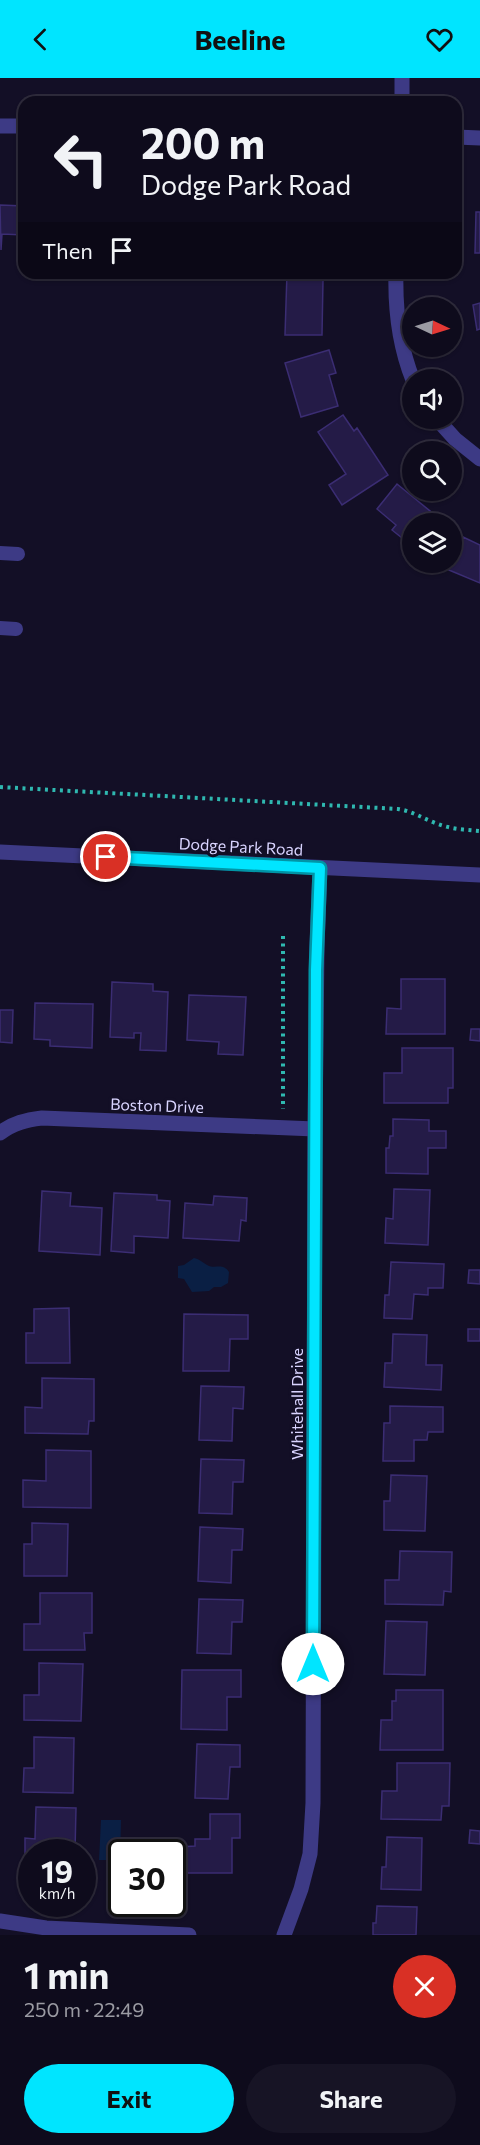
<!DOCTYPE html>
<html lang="en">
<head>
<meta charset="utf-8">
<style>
	body { margin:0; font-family:Commissioner,sans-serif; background:#171425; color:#f1f3f6; height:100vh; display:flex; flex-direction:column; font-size:22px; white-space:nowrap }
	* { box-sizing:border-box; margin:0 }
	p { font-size:20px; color:#9b9ba3 }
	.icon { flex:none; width:33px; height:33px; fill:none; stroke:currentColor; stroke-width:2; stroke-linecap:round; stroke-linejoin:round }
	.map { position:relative; height:1857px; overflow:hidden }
	.details { display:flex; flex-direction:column; background:#0e0b1c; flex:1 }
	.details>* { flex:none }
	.guide { position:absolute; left:18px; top:18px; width:444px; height:183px; border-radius:18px; box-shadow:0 2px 4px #0004,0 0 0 2px #2e2b3b; background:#0e0b1c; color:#f1f3f6; overflow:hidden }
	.needle { width:39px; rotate:94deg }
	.buttons { position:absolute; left:402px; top:219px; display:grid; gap:12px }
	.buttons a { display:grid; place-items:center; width:60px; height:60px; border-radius:50%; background:#0e0b1c; box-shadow:0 2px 4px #0004,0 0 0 2px #2e2b3b; font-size:30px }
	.speed { position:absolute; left:18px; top:1761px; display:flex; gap:12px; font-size:30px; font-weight:700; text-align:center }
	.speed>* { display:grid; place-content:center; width:78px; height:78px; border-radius:50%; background:#0e0b1c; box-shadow:0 2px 4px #0004,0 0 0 2px #2e2b3b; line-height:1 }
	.speed small { font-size:15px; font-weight:400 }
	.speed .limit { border:3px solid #111; border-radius:9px; background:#fff; color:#111 }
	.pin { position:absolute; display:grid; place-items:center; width:51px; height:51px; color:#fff; margin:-26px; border:3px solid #fff; border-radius:50%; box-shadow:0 2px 6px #0007 }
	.me { position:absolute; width:66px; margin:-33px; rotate:0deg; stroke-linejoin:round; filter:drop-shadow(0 0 4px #0008) }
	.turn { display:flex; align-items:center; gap:21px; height:126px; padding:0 24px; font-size:27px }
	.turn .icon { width:78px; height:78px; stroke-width:2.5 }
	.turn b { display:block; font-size:42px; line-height:51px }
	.then { display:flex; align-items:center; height:57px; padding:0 24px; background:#0003; gap:12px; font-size:22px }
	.round { display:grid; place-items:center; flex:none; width:63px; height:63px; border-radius:32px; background:#171425 }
	.head { display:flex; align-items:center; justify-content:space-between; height:102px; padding:0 24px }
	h1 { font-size:36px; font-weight:700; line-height:45px }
	.button { display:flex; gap:12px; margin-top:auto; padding:12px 24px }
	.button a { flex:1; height:69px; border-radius:36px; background:#00e5ff; color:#111; font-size:24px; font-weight:700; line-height:69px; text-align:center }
	.button a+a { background:#171425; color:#f1f3f6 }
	header { display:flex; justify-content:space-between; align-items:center; height:78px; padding:0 24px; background:#00e5ff; color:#111; font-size:27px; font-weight:700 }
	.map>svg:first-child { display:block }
</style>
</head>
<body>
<header><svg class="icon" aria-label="back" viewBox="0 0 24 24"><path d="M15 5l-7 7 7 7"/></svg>Beeline<svg class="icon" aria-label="heart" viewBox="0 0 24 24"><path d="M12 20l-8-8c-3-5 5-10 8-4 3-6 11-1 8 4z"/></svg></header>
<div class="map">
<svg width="480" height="1857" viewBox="0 0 480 1857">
	<rect width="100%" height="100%" fill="#130f26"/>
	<path fill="#0a1f44" d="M194 1180C199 1181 202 1184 207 1187 216 1192 222 1184 229 1194L228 1205 221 1209H214L209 1213 192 1214 184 1201 178 1200V1188L184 1187Z
		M101 1742H121L120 1782H99Z"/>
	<path fill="#241b47" stroke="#3b2d73" stroke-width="1.5" d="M0 127 24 128V157L2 156 1 172Z
		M476 134H480V175H475Z
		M287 195H314V202H323L322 257H285Z
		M480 225V251L477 252 473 227Z
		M329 272 336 295 329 297 338 328 301 339 285 285Z
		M343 337 354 353 357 350 388 397 342 427 329 407 346 396 318 354Z
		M397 406 446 446H412V468L392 452 396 447 377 431Z
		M463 459 480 467V505L449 492Z
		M401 901H445V956H386L387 930 401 931Z
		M112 904 153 906V913L168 914 166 973 140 972 141 955H134V960L110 959Z
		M189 917 246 919 243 977 218 976 219 964 187 962Z
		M35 925 93 926 92 970 50 968V962L34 961Z
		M0 932H13L12 965 0 964Z
		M471 951H480V963L470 962Z
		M402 970H453V1010H448V1025H384V995H402Z
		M393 1041 429 1042V1053H446V1070H428V1096L386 1095V1070H389L390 1058H393Z
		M394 1111 430 1112 428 1167 385 1165 386 1140 393 1141Z
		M42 1113 71 1115 70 1128 102 1130 100 1177 39 1173Z
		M114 1115 157 1117V1122L170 1123 168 1160 134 1158V1175L111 1173Z
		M214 1118 247 1120 246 1143 241 1142 239 1163 183 1160 185 1125 213 1127Z
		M391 1184 444 1186 443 1210H428V1217L414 1216 412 1241 384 1240 385 1217H389Z
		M469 1192H480V1206L468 1205Z
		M69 1230 70 1285H26V1255H34V1231Z
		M184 1236 248 1237V1261H230L229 1293H183Z
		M468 1251H480V1263H468Z
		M393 1256 427 1257 426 1287H442L441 1312 384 1309 385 1285H392Z
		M42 1300 94 1301V1343H89L88 1356 25 1355V1329L42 1330Z
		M201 1308 244 1309 243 1331 233 1330 232 1363 199 1362Z
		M390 1328 443 1329V1354H428L427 1362H414V1383H383L384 1345H390Z
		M46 1372 91 1373V1430L23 1429V1402L46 1403Z
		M201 1381 244 1382 243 1404H233L232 1436 199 1435Z
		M391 1397 427 1398 425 1453 384 1452V1423H390Z
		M32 1445 68 1446 67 1498H24V1466H32Z
		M200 1449 243 1451 242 1472H232L231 1505 198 1503Z
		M400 1473 452 1474 451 1514 444 1513 443 1527 385 1526V1502H399Z
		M40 1515H92V1555H84L85 1572H24V1546H40Z
		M199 1521 243 1522 242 1544H232L231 1576 197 1575Z
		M386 1543 427 1544 425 1597 384 1596Z
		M39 1585 83 1586 81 1643 24 1642V1617H39Z
		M182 1592H241V1619H227V1652L181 1651Z
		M396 1612H443V1672H380L381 1642H392V1623H396Z
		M34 1659 74 1660 73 1715 23 1714 24 1690H34Z
		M197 1666 240 1667V1689H230L228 1721 195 1720Z
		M397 1685H450L449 1728H442L441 1742 381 1741 382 1713H397Z
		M36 1729 76 1730 75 1774H32V1784H25V1760L35 1761Z
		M210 1736H240V1760H232V1795H179V1769L195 1768V1761H210Z
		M470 1752 480 1753V1766L469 1765Z
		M387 1759 422 1760 421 1812 381 1811 382 1789H386Z
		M377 1828 417 1829 416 1857H373V1845H376Z"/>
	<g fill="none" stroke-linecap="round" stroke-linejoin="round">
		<path stroke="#2fb8b0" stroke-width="4" stroke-dasharray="3 4.5" stroke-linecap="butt" d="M0 709 398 731C412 733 424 741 438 746 451 751 466 752 480 753
			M283 858V1031"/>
		<path stroke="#3d3a85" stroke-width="14" d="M0 475 18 476
			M0 550 16 551"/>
		<path stroke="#3d3a85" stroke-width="15" d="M402 24V0
			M0 48H24
			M456 59 480 60
			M396 195C395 232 399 267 413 302
			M436 340 455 361 480 381
			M0 1055C13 1045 26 1042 42 1040L315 1051
			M0 1843 46 1850 189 1857
			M284 1857 301 1811 310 1776 313 1725 315 1051 317 869 320 790"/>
		<path stroke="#3d3a85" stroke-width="15" d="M0 774 480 797"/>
	</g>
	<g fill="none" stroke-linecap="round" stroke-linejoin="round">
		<g stroke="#0095a6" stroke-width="15">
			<path id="route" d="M106 779 320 790 316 892 313 1586"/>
		</g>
		<use href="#route" stroke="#00e5ff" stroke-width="10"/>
	</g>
	<g text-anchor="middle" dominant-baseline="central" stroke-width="6" stroke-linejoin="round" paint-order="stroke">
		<g font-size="16" fill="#d9d4ff" stroke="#130f26">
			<text transform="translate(241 768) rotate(3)">Dodge Park Road</text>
			<text transform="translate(157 1027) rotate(2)">Boston Drive</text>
			<text transform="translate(296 1326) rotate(-90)">Whitehall Drive</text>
		</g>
	</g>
</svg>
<div class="buttons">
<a><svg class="needle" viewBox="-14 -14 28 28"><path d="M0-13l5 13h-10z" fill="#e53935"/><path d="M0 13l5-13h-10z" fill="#9b9ba3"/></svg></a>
<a><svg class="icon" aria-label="sound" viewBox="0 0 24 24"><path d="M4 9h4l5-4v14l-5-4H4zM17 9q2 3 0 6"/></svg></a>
<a><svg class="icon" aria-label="search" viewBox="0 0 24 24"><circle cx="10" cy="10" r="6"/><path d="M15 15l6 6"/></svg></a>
<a><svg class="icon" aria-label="layers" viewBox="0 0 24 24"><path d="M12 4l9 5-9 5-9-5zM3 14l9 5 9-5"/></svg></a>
</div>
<div class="speed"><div>19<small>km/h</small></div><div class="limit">30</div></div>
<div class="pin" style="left:106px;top:779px;background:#d93025"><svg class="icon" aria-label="arrive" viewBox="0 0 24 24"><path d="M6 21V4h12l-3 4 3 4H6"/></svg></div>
<svg class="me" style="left:313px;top:1586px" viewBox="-20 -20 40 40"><circle r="19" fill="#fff"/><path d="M0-13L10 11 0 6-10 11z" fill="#00e5ff"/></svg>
<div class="guide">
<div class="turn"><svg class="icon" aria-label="left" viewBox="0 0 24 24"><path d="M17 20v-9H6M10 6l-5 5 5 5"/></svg><div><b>200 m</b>Dodge Park Road</div></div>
<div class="then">Then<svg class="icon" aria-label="arrive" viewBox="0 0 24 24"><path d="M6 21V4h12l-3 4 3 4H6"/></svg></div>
</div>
</div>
<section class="details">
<div class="head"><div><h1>1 min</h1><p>250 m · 22:49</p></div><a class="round" style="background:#d93025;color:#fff"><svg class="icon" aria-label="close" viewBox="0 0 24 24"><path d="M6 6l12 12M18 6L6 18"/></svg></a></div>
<div class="button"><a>Exit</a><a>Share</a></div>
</section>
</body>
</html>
